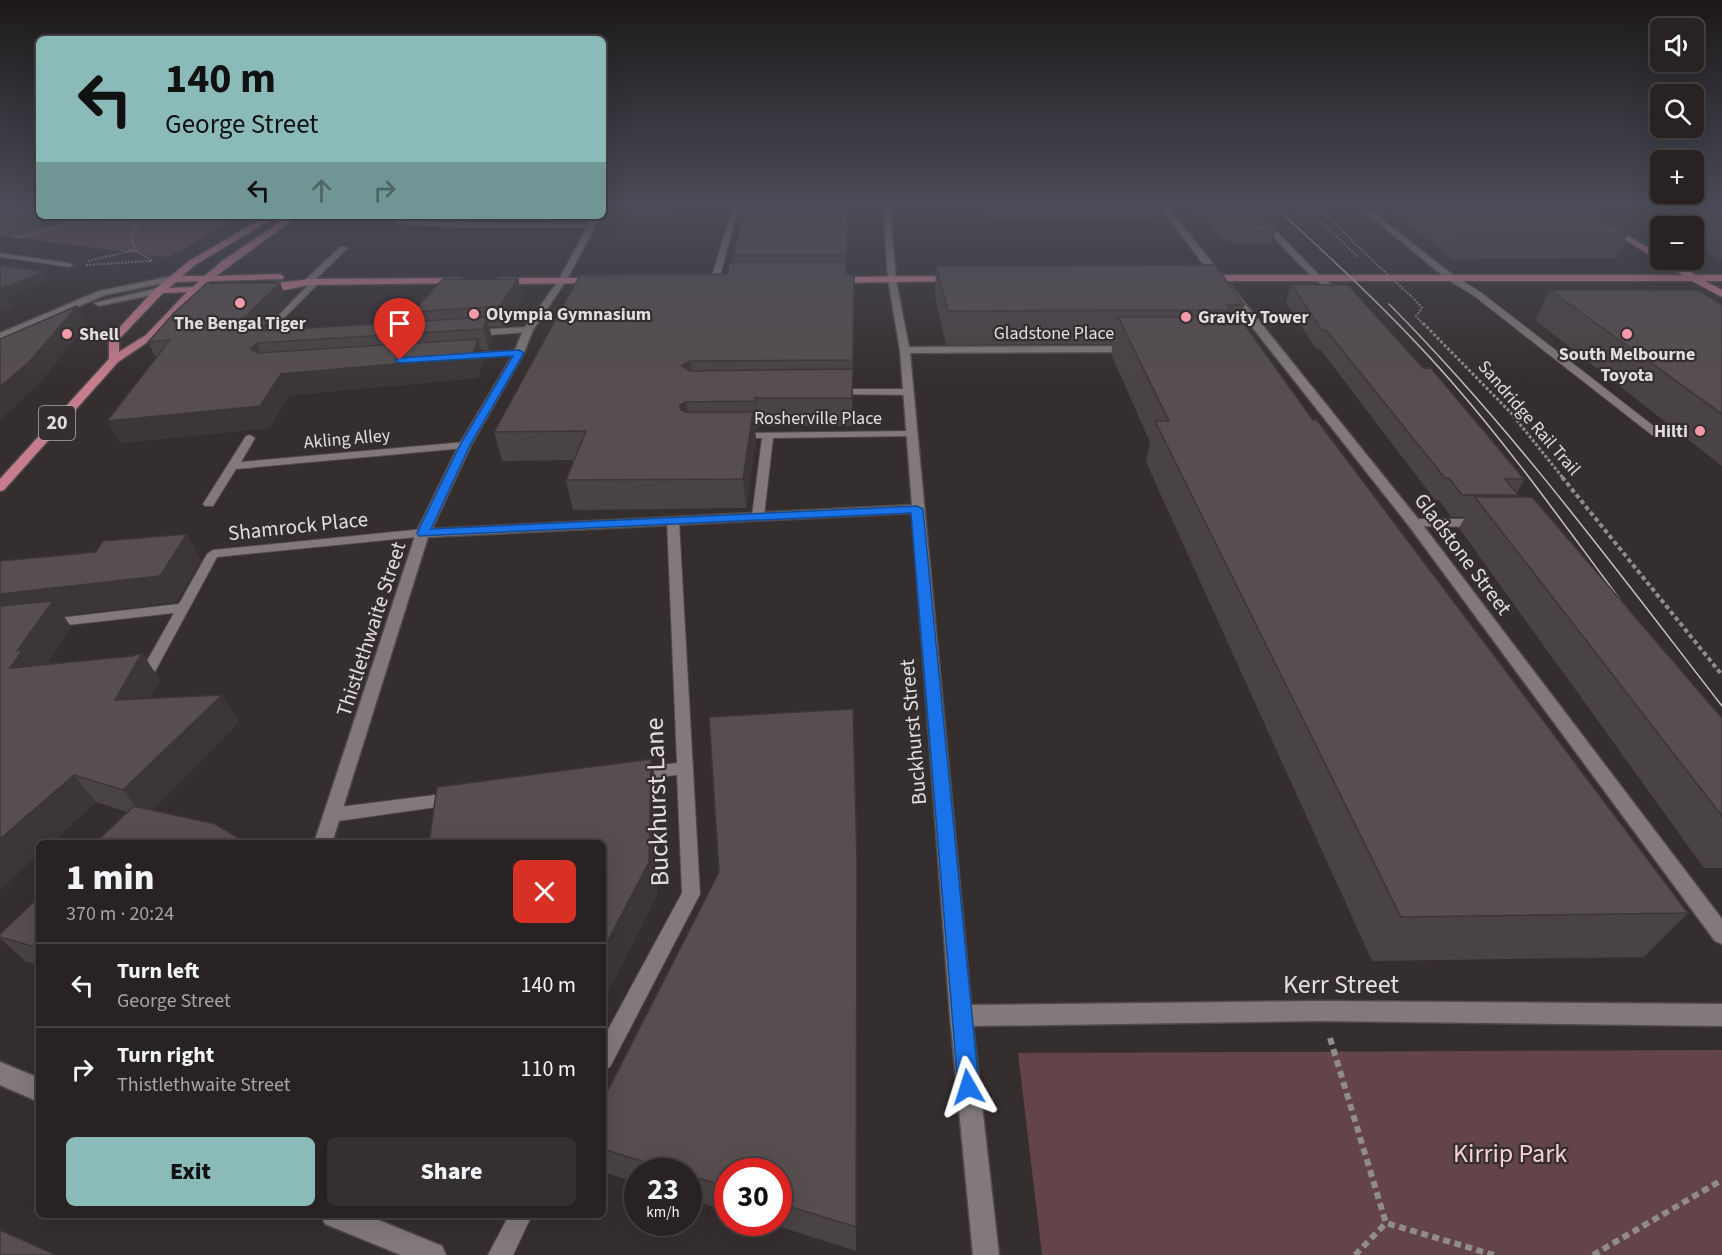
<!DOCTYPE html>
<html lang="en">
<head>
<meta charset="utf-8">
<style>
	body { margin:0; font-family:"Source Sans 3",sans-serif; background:#342f30; color:#f1f3f6; height:100vh; display:flex; flex-direction:column; font-size:22px; white-space:nowrap }
	* { box-sizing:border-box; margin:0 }
	p { font-size:20px; color:#a5a4a6 }
	.icon { flex:none; width:33px; height:33px; fill:none; stroke:currentColor; stroke-width:2; stroke-linecap:round; stroke-linejoin:round }
	.map { position:relative; flex:1; overflow:hidden }
	.panel { position:absolute; left:36px; top:840px; width:570px; height:378px; display:flex; flex-direction:column; background:#282223; border-radius:9px; box-shadow:0 6px 24px #0002,0 0 0 2px #443f41 }
	.panel>* { flex:none }
	.banner { position:absolute; left:36px; top:36px; width:570px; height:183px; border-radius:9px; box-shadow:0 6px 24px #0002,0 0 0 2px #443f41; background:#8bbbb9; color:#111; overflow:hidden }
	.tools { position:absolute; left:1650px; top:18px; display:grid; gap:12px }
	.tools a { display:grid; place-items:center; width:54px; height:54px; border-radius:9px; background:#282223; box-shadow:0 6px 24px #0002,0 0 0 2px #443f41; font-size:30px }
	.speed { position:absolute; left:624px; top:1158px; display:flex; gap:12px; font-size:30px; font-weight:700; text-align:center }
	.speed>* { display:grid; place-content:center; width:78px; height:78px; border-radius:50%; background:#282223; box-shadow:0 6px 24px #0002,0 0 0 2px #443f41; line-height:1 }
	.speed small { font-size:15px; font-weight:400 }
	.speed .limit { border:9px solid #d22; background:#fff; color:#111 }
	.pin { position:absolute; display:grid; place-items:center; width:51px; height:51px; color:#fff; margin:-62px -26px; border-radius:50% 50% 50% 0; rotate:-45deg; box-shadow:0 0 6px #0007 }
	.pin .icon { rotate:45deg }
	.me { position:absolute; width:66px; margin:-33px; rotate:354deg; stroke-linejoin:round; filter:drop-shadow(0 0 4px #0008) }
	.turn { display:flex; align-items:center; gap:21px; height:126px; padding:0 30px; font-size:27px }
	.turn .icon { width:78px; height:78px; stroke-width:2.5 }
	.turn b { display:block; font-size:42px; line-height:51px }
	.lanes { display:flex; align-items:center; height:57px; padding:0 30px; background:#0003; justify-content:center; gap:30px; direction:ltr }
	.lanes .off { opacity:.35 }
	.round { display:grid; place-items:center; flex:none; width:63px; height:63px; border-radius:9px; background:#342f30 }
	.head { display:flex; align-items:center; justify-content:space-between; height:102px; padding:0 30px }
	h1 { font-size:36px; font-weight:800; line-height:45px }
	.button { display:flex; gap:12px; margin-top:auto; padding:12px 30px }
	.button a { flex:1; height:69px; border-radius:9px; background:#8bbbb9; color:#111; font-size:24px; font-weight:800; line-height:69px; text-align:center }
	.button a+a { background:#342f30; color:#f1f3f6 }
	ul { padding:0; list-style:none }
	li { display:flex; align-items:center; gap:18px; height:84px; padding:0 30px; border-top:2px solid #443f41 }
	li div { flex:1 }
	li b { display:block; font-size:22px }
	li em { font-style:normal }
	.map>svg:first-child { display:block }
</style>
</head>
<body>
<div class="map">
<svg width="1722" height="1255" viewBox="0 0 1722 1255">
	<rect width="100%" height="100%" fill="#352e2f"/>
	<path fill="#624449" d="M0 207 39 216H243L168 257 0 236Z
		M1722 1050V1255H1042L1018 1053Z"/>
	<g fill="none" stroke-linecap="round" stroke-linejoin="round">
		<g stroke="#4f4a4b" stroke-width="2">
			<path id="service" d="M733 205H739L719 280 715 282 711 280Z
				M1258 205 1267 207V209L1259 213 1320 276 1345 293V297C1324 298 1268 230 1253 213V211L1260 208Z
				M401 216H408L404 221 452 223 464 216H471L465 223 591 224 595 226 591 228H468L396 224Z
				M341 246 348 248 315 280 320 282 276 326 289 335 286 342H280V336L267 327 309 284H305V280Z
				M0 253 69 263 73 265 69 267 0 257Z
				M1448 276H1454L1479 291 1660 431V435H1652L1473 295 1448 280Z
				M528 327 532 330 531 332 473 336 469 333 473 330Z
				M519 350 524 353 522 355 464 359 459 356 464 353Z
				M835 389H908L913 392 908 395 832 394V390Z
				M910 431 914 432V436L773 438 764 516 758 520 752 516 762 438H738L734 437V433Z
				M250 435 255 438 241 462 465 442 470 445 465 448 236 469 213 506H205L203 504 246 436Z
				M673 517 679 521 700 894 610 1067 603 1070V1039L682 893 677 775 637 780 631 778 629 774 631 770 637 768 677 763 667 521Z
				M1414 519H1481L1487 523 1481 527 1410 526 1408 523 1410 520Z
				M423 529 429 533 427 536 217 557 152 677 150 681H140L138 677 174 613 50 627 43 623 50 619 179 604 207 554 213 550Z
				M451 793 457 794 459 799 457 804 451 805 331 822 325 820 323 815 325 810 331 808Z
				M509 1215H532L513 1255H488Z"/>
		</g>
		<g stroke="#4f4a4b" stroke-width="3">
			<path id="minor" d="M883 205H890L896 280 909 347 1133 346 1138 349 1133 352 910 353 971 1005 1321 1001 1722 1004V1026L1321 1021 973 1026 999 1255H973L950 1016 912 513 428 537 332 843H314L416 533 459 445 514 353 523 330 558 281 593 216H601L566 281 533 330 524 353 471 445 432 529 912 505 900 350 888 280Z
				M1159 205H1166L1419 520 1722 919V944L1715 941 1409 526 1215 280Z
				M1357 205H1364L1454 276V280H1448Z
				M0 1062 39 1078V1102L0 1085Z
				M321 1215H366L442 1246 446 1255H401L325 1224Z"/>
		</g>
		<g stroke="#4f4a4b" stroke-width="3">
			<path id="tertiary" d="M172 276 175 277V281L105 295 0 340V333L99 291Z
				M158 288 162 291 161 293 99 306 94 303Z"/>
		</g>
		<g stroke="#4f4a4b" stroke-width="3">
			<path id="primary" d="M1568 205H1577L1660 255V260H1668L1696 275H1722V281H1705L1722 290V297L1692 281H1204L1200 278 1204 275H1683Z
				M267 216H277L195 265 182 276H205L222 261 289 216H298L216 276 280 274 284 277 283 279 210 281 204 286 221 285 225 288 221 291 198 292 152 339 118 362 4 490 0 491V479L109 359V339L155 289 189 261ZM199 281 193 287 169 288 176 282ZM187 292 146 335 119 352V339L163 293Z
				M955 276 958 277V281L835 283 831 280 835 277Z
				M460 278 463 279V283L308 285C294 288 270 295 259 287 266 282 296 282 308 279Z
				M598 278 601 279V283L499 284 495 281 499 278Z"/>
		</g>
		<path stroke="#918b8c" stroke-width="2" stroke-dasharray="2 1.5" stroke-linecap="butt" d="M1290 205 1323 224 1358 257
			M1303 205 1330 219 1370 258
			M90 216 92 219 138 227 130 236 135 250
			M15 238 102 216
			M88 261 135 250 153 261
			M86 265 151 261
			M1414 299 1422 308 1416 316 1424 325"/>
		<path stroke="#918b8c" stroke-width="3" stroke-dasharray="3 2" stroke-linecap="butt" d="M1423 323 1511 413 1563 478"/>
		<path stroke="#918b8c" stroke-width="4" stroke-dasharray="4.5 3" stroke-linecap="butt" d="M1562 477 1722 675"/>
		<path stroke="#918b8c" stroke-width="6" stroke-dasharray="7 4.5" stroke-linecap="butt" d="M1330 1038 1386 1223 1494 1255
			M1355 1255 1386 1223
			M1593 1255 1722 1180"/>
		<use href="#service" fill="#81797a" fill-rule="evenodd"/>
		<use href="#minor" fill="#81797a" fill-rule="evenodd"/>
		<use href="#tertiary" fill="#81797a" fill-rule="evenodd"/>
		<use href="#primary" fill="#c77d8d" fill-rule="evenodd"/>
		<path stroke="#c7c2c2" stroke-width="1.5" d="M1273 205C1334 261 1395 317 1450 380 1514 453 1570 533 1628 610
			M1389 304C1512 428 1615 568 1722 706"/>
		<path stroke="#918b8c" stroke-width="2" stroke-dasharray="2 1.5" stroke-linecap="butt" d="M1371 259 1413 298"/>
	</g>
	<path fill="#4a4344" d="M0 205 39 216H68L46 228 0 229Z
		M625 205H673L670 213H627Z
		M848 205 847 274H854L852 426H758L757 429H755L756 440 746 508 573 510 566 480 574 460 502 461 494 432 727 274 733 262V255Z
		M983 205H1160L1157 220H987Z
		M1192 205H1256V207H1255L1275 232 1271 244 1225 243Z
		M1385 205H1565L1628 235 1616 258 1452 259Z
		M1637 205H1722V260H1719L1694 245V226H1674L1675 225Z
		M320 216H399L395 219 321 218Z
		M936 266 1244 305 1240 318 1313 420 1688 913 1644 957 1372 961 1146 462 1150 442 1111 354 1113 344 946 345 935 297Z
		M518 279 523 299 505 326 489 327 492 338 489 350H481L484 360 478 378 290 395 269 428 120 443 107 421 156 358 148 342 280 283 288 302 270 321 274 330 416 322 413 312Z
		M1291 284 1524 479 1517 493 1518 495 1517 497 1722 718V868H1704L1459 528 1465 517H1451L1439 500H1435L1320 349H1316L1286 303Z
		M1550 290 1722 305V466L1535 320Z
		M201 560 176 602 63 615 71 627 46 665 132 656 142 653 160 680 150 698 222 695 239 722 152 810 244 841 245 843H95L127 812 96 802 51 843 0 561Z
		M853 709 856 1251 765 1222H778V1172H728V1211L688 1199V1172H638V1183L603 1172V1100Z
		M39 897V965L25 961 0 938V934Z"/>
	<path fill="#3c3737" d="M669 205H673L670 213Z
		M45 216H68L46 228 40 219Z
		M44 272 49 280 0 300V289Z
		M518 279 523 299 505 326 500 306Z
		M280 283 288 302 270 321 277 338 275 342 243 319Z
		M7 298 13 307 0 312V301Z
		M77 306 87 325 41 382 0 420V387Z
		M487 317 492 338 489 350 483 329Z
		M478 339 484 360 478 378 290 395 269 428 120 443 107 421 281 374Z
		M257 343 266 364 250 349Z
		M690 361 693 388 682 366Z
		M853 369V397L852 426V398Z
		M755 398 758 426 757 429 755 401Z
		M686 402 690 430 684 437 680 405Z
		M753 412 756 440 746 508 743 479Z
		M187 534 201 560 176 602 63 615 71 627 41 672 10 668 0 623V594Z
		M142 653 160 680 135 727 115 700Z
		M222 695 239 722 145 817 123 790Z
		M651 759 659 793 657 896 603 1003V950Z
		M74 775 96 802 51 843H39V854L0 890V839Z"/>
	<path fill="#564e4f" stroke="#3c3737" stroke-width="1.5" d="M0 205H39V216H45L40 219H0Z
		M746 205H848L847 255H733Z
		M1205 205H1252L1275 232 1228 231Z
		M1420 205H1565L1571 208H1581L1628 235H1461Z
		M1685 205H1722V233L1682 212H1699Z
		M730 262H847L846 274H854L853 360 690 361 682 366 690 371 853 369 852 398H755V401L686 402 680 405V409L686 412H753L743 479 566 480 586 431 494 432 580 275 727 274Z
		M0 265 44 272 0 289Z
		M1215 265 1244 305H1227L1231 310 948 311 936 266Z
		M443 279H518L500 306 413 312Z
		M207 283H280L243 319 268 318 262 331 487 317 483 329 257 343 250 349 257 353 478 339 472 357 281 374 260 406 107 421 170 340 148 342 174 313Z
		M1291 284 1348 285 1423 368H1431L1524 479H1505L1518 495H1462L1449 478H1445L1326 330H1322Z
		M1550 290H1698L1722 305V414Z
		M0 297 7 298 0 301Z
		M77 306 29 362 0 387V339Z
		M1118 317H1239L1313 420H1317L1688 913 1401 917 1155 421H1169Z
		M1475 497H1532L1722 718V816Z
		M187 534 160 576 0 594V561L96 552 103 541Z
		M53 601 17 651 23 650 10 668 132 656 142 653 115 700 222 695 123 790 74 775 0 839V606Z
		M853 709 857 861 856 1227 778 1203V1172H728V1187L688 1175V1172H676L603 1149V1100L719 872 709 717Z
		M651 759 649 862 603 950V843H429L437 787Z
		M134 806 215 824 244 841 243 843H95Z
		M39 897V948L0 937V934Z
		M0 1230 56 1255H0Z"/>
	<linearGradient id="sky" x2="0" y2="1"><stop stop-color="#1d191a"/><stop offset="0.54" stop-color="#4b4c58"/><stop offset="1" stop-color="#4b4c58" stop-opacity="0"/></linearGradient>
	<rect width="1722" height="380" fill="url(#sky)"/>
	<path fill="#1a73e8" stroke="#114b97" stroke-width="1.5" d="M519 350 524 353 470 445 431 529 917 506 923 509 979 1087 976 1094 968 1097 961 1094 958 1087 911 513 419 536 417 533 460 445 513 356 400 363 395 360 400 358Z"/>
	<g fill="#f39aaa" stroke="#352e2f" stroke-width="2">
		<circle cx="240" cy="303" r="6"/>
		<circle cx="474" cy="314" r="6"/>
		<circle cx="1186" cy="317" r="6"/>
		<circle cx="67" cy="334" r="6"/>
		<circle cx="1627" cy="334" r="6"/>
		<circle cx="1700" cy="431" r="6"/>
	</g>
	<g text-anchor="middle" dominant-baseline="central" stroke-width="4.5" stroke-linejoin="round" paint-order="stroke">
		<g font-size="18" font-weight="bold" fill="#e2dede" stroke="#352e2f" text-anchor="start">
			<text x="486" y="314">Olympia Gymnasium</text>
			<text x="1198" y="317">Gravity Tower</text>
			<text x="240" y="323" text-anchor="middle">The Bengal Tiger</text>
			<text x="79" y="334">Shell</text>
			<text x="1627" y="354" text-anchor="middle">South Melbourne<tspan x="1627" dy="21">Toyota</tspan></text>
			<text x="1688" y="431" text-anchor="end">Hilti</text>
		</g>
		<g font-size="18" fill="#e2dede" stroke="#352e2f">
			<text x="1054" y="333">Gladstone Place</text>
			<text x="818" y="418">Rosherville Place</text>
			<text transform="translate(1529 418) rotate(49)">Sandridge Rail Trail</text>
			<text transform="translate(347 439) rotate(-5)">Akling Alley</text>
		</g>
		<rect fill="#352e2f" stroke="#aea9aa" stroke-width="1.5" x="39" y="406" width="36" height="34" rx="4.5"/>
		<g font-size="20" font-weight="bold" fill="#e2dede">
			<text x="57" y="423">20</text>
		</g>
		<g font-size="21" fill="#e2dede" stroke="#352e2f">
			<text transform="translate(298 526) rotate(-6)">Shamrock Place</text>
			<text transform="translate(1463 554) rotate(53)">Gladstone Street</text>
			<text transform="translate(371 629) rotate(-72)">Thistlethwaite Street</text>
			<text transform="translate(913 732) rotate(-95)">Buckhurst Street</text>
		</g>
		<g font-size="26" fill="#e2dede" stroke="#352e2f">
			<text transform="translate(657 802) rotate(-92)">Buckhurst Lane</text>
			<text x="1341" y="984">Kerr Street</text>
		</g>
		<g font-size="26" fill="#f8cfd5" stroke="#352e2f">
			<text x="1510" y="1153">Kirrip Park</text>
		</g>
	</g>
</svg>
<div class="tools">
<a><svg class="icon" aria-label="sound" viewBox="0 0 24 24"><path d="M4 9h4l5-4v14l-5-4H4zM17 9q2 3 0 6"/></svg></a>
<a><svg class="icon" aria-label="search" viewBox="0 0 24 24"><circle cx="10" cy="10" r="6"/><path d="M15 15l6 6"/></svg></a>
<a>+</a>
<a>−</a>
</div>
<div class="speed"><div>23<small>km/h</small></div><div class="limit">30</div></div>
<div class="pin" style="left:400px;top:360px;background:#d93025"><svg class="icon" aria-label="arrive" viewBox="0 0 24 24"><path d="M6 21V4h12l-3 4 3 4H6"/></svg></div>
<svg class="me" style="left:968px;top:1087px" viewBox="-20 -20 40 40"><path d="M0-17L14 15 0 8-14 15z" fill="#1a73e8" stroke="#fff" stroke-width="4"/></svg>
<div class="banner">
<div class="turn"><svg class="icon" aria-label="left" viewBox="0 0 24 24"><path d="M17 20v-9H6M10 6l-5 5 5 5"/></svg><div><b>140 m</b>George Street</div></div>
<div class="lanes"><svg class="icon" aria-label="left" viewBox="0 0 24 24"><path d="M17 20v-9H6M10 6l-5 5 5 5"/></svg><svg class="icon off" aria-label="ahead" viewBox="0 0 24 24"><path d="M12 20V5M6 11l6-6 6 6"/></svg><svg class="icon off" aria-label="right" viewBox="0 0 24 24"><path d="M7 20v-9h11M14 6l5 5-5 5"/></svg></div>
</div>
<section class="panel">
<div class="head"><div><h1>1 min</h1><p>370 m · 20:24</p></div><a class="round" style="background:#d93025;color:#fff"><svg class="icon" aria-label="close" viewBox="0 0 24 24"><path d="M6 6l12 12M18 6L6 18"/></svg></a></div>
<ul>
<li><svg class="icon" aria-label="left" viewBox="0 0 24 24"><path d="M17 20v-9H6M10 6l-5 5 5 5"/></svg><div><b>Turn left</b><p>George Street</p></div><em>140 m</em></li>
<li><svg class="icon" aria-label="right" viewBox="0 0 24 24"><path d="M7 20v-9h11M14 6l5 5-5 5"/></svg><div><b>Turn right</b><p>Thistlethwaite Street</p></div><em>110 m</em></li>
</ul>
<div class="button"><a>Exit</a><a>Share</a></div>
</section>
</div>
</body>
</html>
